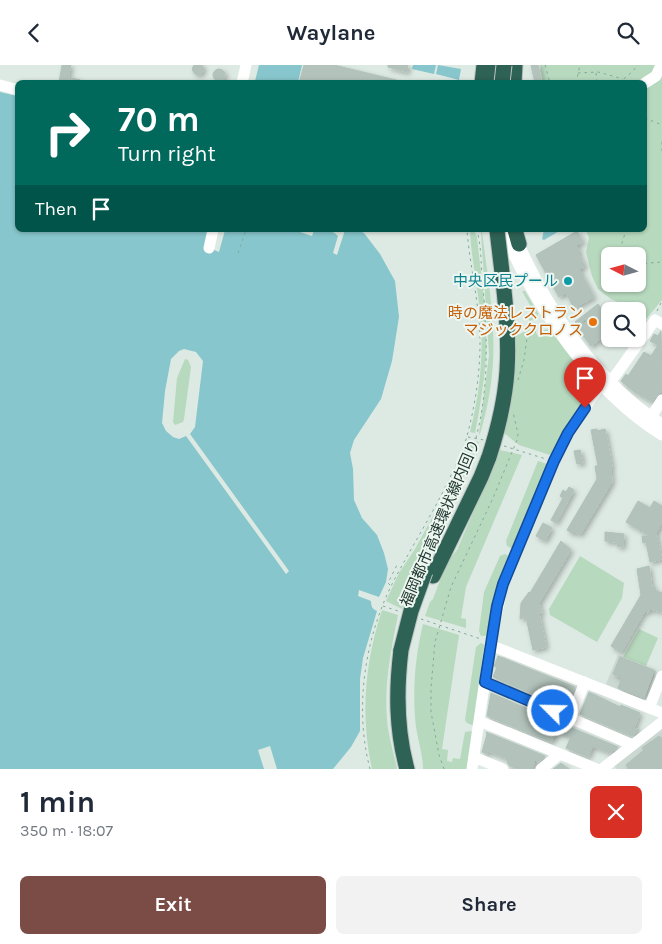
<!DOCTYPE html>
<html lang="en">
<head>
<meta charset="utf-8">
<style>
	body { margin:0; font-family:Karla,"Noto Sans JP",sans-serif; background:#f2f2f3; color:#1f2937; height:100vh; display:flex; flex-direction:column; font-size:19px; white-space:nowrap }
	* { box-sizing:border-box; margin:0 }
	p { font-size:16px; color:#747a83 }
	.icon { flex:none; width:28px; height:28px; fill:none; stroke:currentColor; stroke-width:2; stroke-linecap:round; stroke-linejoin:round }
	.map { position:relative; height:704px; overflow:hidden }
	.details { display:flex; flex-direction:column; background:#fff; flex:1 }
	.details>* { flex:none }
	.guide { position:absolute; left:15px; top:15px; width:632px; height:152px; border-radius:8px; box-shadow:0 1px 4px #0004; background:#00695c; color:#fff; overflow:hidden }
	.needle { width:32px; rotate:276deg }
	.buttons { position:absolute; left:601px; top:182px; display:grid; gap:10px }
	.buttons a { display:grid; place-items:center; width:45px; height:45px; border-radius:8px; background:#fff; box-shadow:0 1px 4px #0004; font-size:25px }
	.pin { position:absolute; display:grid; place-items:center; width:42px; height:42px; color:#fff; margin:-51px -21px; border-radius:50% 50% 50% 0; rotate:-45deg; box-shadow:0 0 5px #0007 }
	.pin .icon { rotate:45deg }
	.me { position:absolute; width:55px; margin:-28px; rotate:293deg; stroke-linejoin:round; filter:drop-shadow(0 0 4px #0008) }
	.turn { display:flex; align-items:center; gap:18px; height:105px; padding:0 20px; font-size:22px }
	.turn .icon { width:65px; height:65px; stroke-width:2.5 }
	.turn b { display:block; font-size:35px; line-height:42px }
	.then { display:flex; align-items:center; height:48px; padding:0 20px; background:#0003; gap:10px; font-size:19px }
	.round { display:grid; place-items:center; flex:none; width:52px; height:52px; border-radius:8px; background:#f2f2f3 }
	.head { display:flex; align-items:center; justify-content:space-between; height:85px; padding:0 20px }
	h1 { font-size:30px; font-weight:700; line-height:38px }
	.action { display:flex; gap:10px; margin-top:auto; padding:10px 20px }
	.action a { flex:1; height:58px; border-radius:8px; background:#7b4b46; color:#fff; font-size:20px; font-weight:700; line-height:58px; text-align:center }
	.action a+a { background:#f2f2f3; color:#1f2937 }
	header { display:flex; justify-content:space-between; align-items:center; height:65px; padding:0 20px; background:#fff; font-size:22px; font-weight:700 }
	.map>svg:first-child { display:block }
</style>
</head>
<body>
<header><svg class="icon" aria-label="back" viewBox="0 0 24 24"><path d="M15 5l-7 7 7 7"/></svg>Waylane<svg class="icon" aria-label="search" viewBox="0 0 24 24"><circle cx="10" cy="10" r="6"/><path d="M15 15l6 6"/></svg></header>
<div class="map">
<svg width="662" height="704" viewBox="0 0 662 704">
	<defs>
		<filter id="shadow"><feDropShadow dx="2.5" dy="2.5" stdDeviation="2.5" flood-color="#0004"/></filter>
	</defs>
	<rect width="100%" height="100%" fill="#dde9e3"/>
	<path fill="#ccd8d2" d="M618 590 656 606 646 633 643 635 606 619Z
		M662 663V704H617L613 700Z"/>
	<path fill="#b7d9be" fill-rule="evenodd" d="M540 0H662V235L646 254 638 248V246L611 234 598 224 592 211 586 187 589 173 586 165H645V18L543 17ZM610 191H638V219H610Z
		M470 165H474L477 172C481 211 488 253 486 292 484 317 480 343 475 368L470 367C480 328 484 289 480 249 478 221 471 193 470 165Z
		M481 167H482C486 200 492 233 493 266 495 301 490 336 480 369H479L480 361 489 290Z
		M522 226H525L538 248V252L530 256 528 254 535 249Z
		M533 262 539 273 541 266 549 264 552 266 593 318 594 323 554 388 550 390 519 380 504 368 514 268 520 269Z
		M185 294 188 295 191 302 184 354 183 357 175 360 173 357 177 313Z
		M471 376 479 377 457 428 448 441 432 471 430 481 417 505 402 544 386 536 399 508 415 484 443 433 468 377Z
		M500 385 522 390 466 522 461 553 466 554V563L425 551 430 537 433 534 447 497 457 485Z
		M538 396 547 399 514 482 511 483 507 481 506 476Z
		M505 489 509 491 493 539 488 569 485 571H481L479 566 484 527 500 491Z
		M580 491 624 518 622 533 597 577 550 550 549 544Z
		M382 545 398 550C391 585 384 619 387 654 388 671 394 688 397 704H372C360 651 365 597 382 545Z
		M423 559 459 570 442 684 448 685 447 696 452 697 453 693 460 694 465 667 471 666 472 667 469 704H423C423 690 418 676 416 662 412 627 415 593 423 559Z
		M639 564 658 573 646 601 623 592Z
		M481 578 485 580 474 659 472 660 467 658 465 655 476 582Z"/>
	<path fill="#87c6cc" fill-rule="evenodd" d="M259 0H302L298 17 260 18 255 16Z
		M413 0H436L434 9 412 4Z
		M438 0 461 4 459 15 436 9Z
		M0 27 17 31 18 165H210L212 184 219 187 225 165H294L312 171 314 165C323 165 332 164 338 171L333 188 337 190 345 165H358L364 168 380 189 395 216 399 252 392 296 381 334 354 375 350 388 353 404 354 435 362 453 377 470 384 488 388 504 386 517 379 532 359 525 358 531 371 536C371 541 372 544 377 546L363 593 360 614V666L351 682 333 704H277L270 681 258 685 264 704H0ZM184 284 196 287 203 296 195 362 190 369 289 506 286 509 186 371 179 374 173 372 166 366 162 358 165 326 171 294 179 286Z
		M544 165H561L544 175 542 174Z"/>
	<path fill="#b3c3bc" stroke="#b0c2b9" filter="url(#shadow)" d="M192.5 4a5.5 5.5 0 1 1 11 0a5.5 5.5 0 1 1-11 0Z
		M62 0H71L68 12 80 15V18H59Z
		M304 0H334L396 15V18H299Z
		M388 0H408L407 7 388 2Z
		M531 0H538L542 18H535Z
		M213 10a6 6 0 1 1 12 0a6 6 0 1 1-12 0Z
		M577 166 583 177 576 180 580 187 578 188 585 201 579 204 594 232 574 243 566 228 559 232 536 190Z
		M598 239 602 245 604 243 610 251V267L591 281 578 264 580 262 575 257Z
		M661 266 662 326 656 331 652 337 633 326 621 316 626 309 628 311 644 287 651 291 658 280 650 276 654 269 658 271Z
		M597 364V366L605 364 612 402 611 403 612 417 580 470 574 466 573 469 567 465 597 414 595 401H598L591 365Z
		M580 385 583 398 577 399 574 386Z
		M569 422 574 425 556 458 551 455 563 433 560 431 563 425 566 427Z
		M638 436 650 443 654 436 662 441V458L656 468 662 494 650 497 646 477 643 478 642 471H650L626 457Z
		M543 458 552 463 545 476 536 471Z
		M605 467 624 469 623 482 617 481V477L605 476Z
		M561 476 571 485 539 538 542 548H539L546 582 533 585 526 552 520 554 521 538 529 527 530 528Z
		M649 501 652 522H655L656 526 662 528V547L650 544 648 548 645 546 621 588 611 581 641 530 637 504Z
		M498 591 575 622 566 643 493 612 497 602 494 601Z
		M620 592 654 605 644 633 618 623 622 613 613 609Z
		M589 627 620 642 621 640 640 648 634 663 639 665 638 666 632 671 580 649Z
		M491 628 567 661 618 682 610 688 593 681 588 692 566 683 571 672 557 666 551 677 487 651Z
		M486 667 545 691 544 692 538 697 535 695 532 704H518L510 701 507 697 508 694 488 686 487 689 482 687 487 669Z
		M659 671 662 674V704H629L626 700 644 685 642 683Z
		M561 698 569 704H553Z"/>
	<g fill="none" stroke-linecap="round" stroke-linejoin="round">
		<g stroke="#bcc3c1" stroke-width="17">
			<path id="highway" d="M482 18 484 0
				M493 18 495 0
				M514 18 515 0
				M515 165 519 179
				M433 511 481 412 489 392
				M401 585C396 626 396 664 407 704"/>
		</g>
		<path stroke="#7fab9a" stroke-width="1" stroke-dasharray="2.5 4" stroke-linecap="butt" d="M545 0 550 18
			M578 8 598 7 623 14
			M596 8 597 18
			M576 18 580 0
			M619 18 633 6 638 0
			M645 53 662 60
			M662 77V90
			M238 188 246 165
			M618 191 626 165
			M638 199 662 197
			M657 246 662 236
			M578 261 588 254
			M518 315 524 295 527 273 543 261
			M468 372 484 375
			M476 373C490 320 487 265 482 211 481 196 481 180 477 165
			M504 381 546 394
			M390 520 388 518 398 498
			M383 541 398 546
			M421 554 481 574
			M370 704C353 639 366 564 399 506 417 473 437 441 453 406 458 395 464 383 467 371 475 341 480 309 480 278 480 240 470 203 467 165
			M444 704 439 690 431 647V623L435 577 451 522 493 433 517 375 518 369 513 347"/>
		<path stroke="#fff" stroke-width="11" d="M242 18 246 0
			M645 18 656 11 661 0
			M0 20 18 25
			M503 165C532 238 594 329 662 370
			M516 172C544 241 599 319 662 359
			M209 183 213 165
			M651 352 662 335
			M490 580 662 648
			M485 617 633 680
			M649 643 662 611
			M570 654 585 617
			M479 656 597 704
			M474 692 503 704
			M472 704 490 580 503 519 554 396 568 368 593 331 601 321 615 311 655 255 662 259
			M541 704 560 689
			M602 704 662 657"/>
		<use href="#highway" stroke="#2d6254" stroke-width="15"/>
		<g stroke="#bcc3c1" stroke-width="17" stroke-linecap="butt">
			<path id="highway-bridge" d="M502 18 504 0
				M489 392C498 364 505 335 507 306 510 260 502 210 497 165
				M401 585 411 546 425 507"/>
		</g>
		<use href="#highway-bridge" stroke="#2d6254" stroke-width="15"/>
	</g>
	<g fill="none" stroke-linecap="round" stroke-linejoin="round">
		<g stroke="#114b97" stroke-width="12">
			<path id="route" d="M553 646 485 617 497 541 503 519 554 396 568 368 585 343"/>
		</g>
		<use href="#route" stroke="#1a73e8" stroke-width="9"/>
	</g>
	<circle fill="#0f9aa8" stroke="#edf6f1" stroke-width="2" cx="568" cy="216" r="5"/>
	<circle fill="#e8710a" stroke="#edf6f1" stroke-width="2" cx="593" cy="257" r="5"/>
	<g text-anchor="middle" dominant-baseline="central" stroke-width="4" stroke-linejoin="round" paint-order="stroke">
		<g font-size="15" fill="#0d838f" stroke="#edf6f1" text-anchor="end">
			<text x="558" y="216">中央区民プール</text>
		</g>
		<g font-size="15" fill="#c56008" stroke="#edf6f1" text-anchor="end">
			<text x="583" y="248">時の魔法レストラン<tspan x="583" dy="17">マジッククロノス</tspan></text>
		</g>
		<g font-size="15" fill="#20372f" stroke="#edf6f1">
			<text transform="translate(440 458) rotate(-67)">福岡都市高速環状線内回り</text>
		</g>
	</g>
</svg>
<div class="buttons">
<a><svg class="needle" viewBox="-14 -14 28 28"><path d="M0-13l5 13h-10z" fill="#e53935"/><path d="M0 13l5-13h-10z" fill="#747a83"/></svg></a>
<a><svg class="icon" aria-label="search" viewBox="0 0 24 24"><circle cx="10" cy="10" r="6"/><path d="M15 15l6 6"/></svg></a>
</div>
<div class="pin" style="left:585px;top:343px;background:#d93025"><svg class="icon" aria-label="arrive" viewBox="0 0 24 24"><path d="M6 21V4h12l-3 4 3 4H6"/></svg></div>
<svg class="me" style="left:553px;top:646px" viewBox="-20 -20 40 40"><circle r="17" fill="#1a73e8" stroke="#fff" stroke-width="3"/><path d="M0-11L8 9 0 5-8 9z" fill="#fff"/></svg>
<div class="guide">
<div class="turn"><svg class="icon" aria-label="right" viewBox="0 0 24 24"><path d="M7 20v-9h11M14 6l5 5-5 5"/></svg><div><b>70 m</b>Turn right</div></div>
<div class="then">Then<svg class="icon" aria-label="arrive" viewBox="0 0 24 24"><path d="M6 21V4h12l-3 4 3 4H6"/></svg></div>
</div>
</div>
<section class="details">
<div class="head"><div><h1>1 min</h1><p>350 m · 18:07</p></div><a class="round" style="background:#d93025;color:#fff"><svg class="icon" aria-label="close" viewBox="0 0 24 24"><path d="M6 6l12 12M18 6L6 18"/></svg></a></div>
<div class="action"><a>Exit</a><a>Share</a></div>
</section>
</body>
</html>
